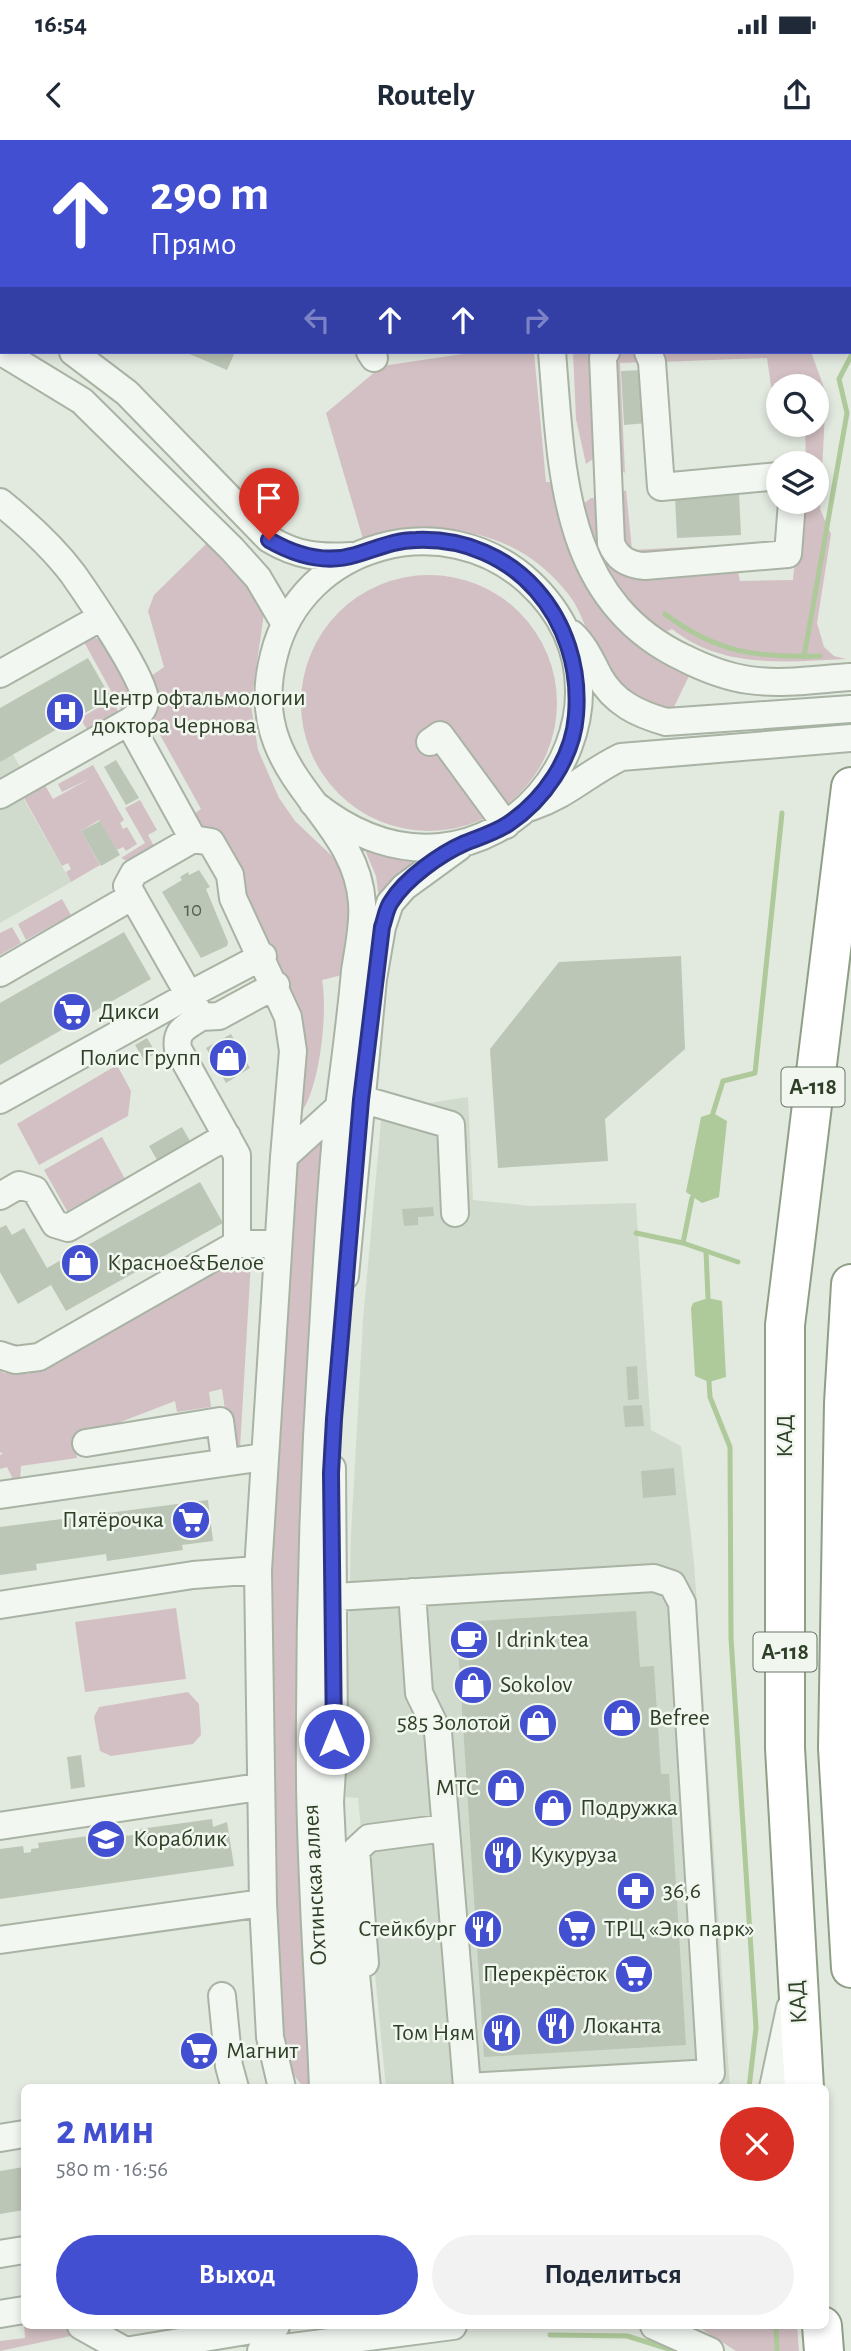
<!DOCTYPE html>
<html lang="ru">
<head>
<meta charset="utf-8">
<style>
	body { margin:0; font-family:"Alegreya Sans",sans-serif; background:#f2f2f3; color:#1f2937; height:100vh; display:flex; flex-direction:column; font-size:26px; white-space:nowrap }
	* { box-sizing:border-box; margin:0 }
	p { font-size:23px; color:#747a83 }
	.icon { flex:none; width:38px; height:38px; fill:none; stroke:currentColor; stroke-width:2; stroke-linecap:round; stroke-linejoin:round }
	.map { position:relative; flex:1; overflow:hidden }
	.side { position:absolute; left:21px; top:1944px; width:808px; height:245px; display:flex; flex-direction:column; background:#fff; border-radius:10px; box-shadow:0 4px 10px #0003 }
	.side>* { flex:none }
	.hud { position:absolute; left:0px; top:0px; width:852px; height:214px; box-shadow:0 4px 10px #0003; background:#424fd0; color:#fff; overflow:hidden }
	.controls { position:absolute; left:766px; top:234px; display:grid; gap:14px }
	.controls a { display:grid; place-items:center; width:63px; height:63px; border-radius:50%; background:#fff; box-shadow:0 4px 10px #0003; font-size:35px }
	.pin { position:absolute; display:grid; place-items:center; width:60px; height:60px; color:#fff; margin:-72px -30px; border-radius:50% 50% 50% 0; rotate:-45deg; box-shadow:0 0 7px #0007 }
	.pin .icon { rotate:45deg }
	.me { position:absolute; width:77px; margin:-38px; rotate:0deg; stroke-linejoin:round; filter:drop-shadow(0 0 5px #0008) }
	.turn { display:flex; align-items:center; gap:24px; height:147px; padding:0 35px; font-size:32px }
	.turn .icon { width:91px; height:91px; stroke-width:2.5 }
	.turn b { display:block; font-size:49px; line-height:60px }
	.lanes { display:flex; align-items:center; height:66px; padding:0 35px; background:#0003; justify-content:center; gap:35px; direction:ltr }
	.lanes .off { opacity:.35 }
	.round { display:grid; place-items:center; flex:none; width:74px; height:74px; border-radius:37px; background:#f2f2f3 }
	.overview { display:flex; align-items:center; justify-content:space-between; height:119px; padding:0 35px }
	h1 { font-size:42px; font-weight:600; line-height:52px; color:#424fd0 }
	.primary-button { display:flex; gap:14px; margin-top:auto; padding:14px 35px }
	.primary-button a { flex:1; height:80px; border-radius:42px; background:#424fd0; color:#fff; font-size:28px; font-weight:600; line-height:80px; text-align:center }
	.primary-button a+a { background:#f2f2f3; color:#1f2937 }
	.status { display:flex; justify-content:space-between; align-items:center; height:49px; padding:0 35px; background:#fff; direction:ltr }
	.status svg { height:19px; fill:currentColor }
	header { display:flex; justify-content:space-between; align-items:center; height:91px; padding:0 35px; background:#fff; font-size:32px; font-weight:600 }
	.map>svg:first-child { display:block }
</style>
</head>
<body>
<div class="status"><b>16:54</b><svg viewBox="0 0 49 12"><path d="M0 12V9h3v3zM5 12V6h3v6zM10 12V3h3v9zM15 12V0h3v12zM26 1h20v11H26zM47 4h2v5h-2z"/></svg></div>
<header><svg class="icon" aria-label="back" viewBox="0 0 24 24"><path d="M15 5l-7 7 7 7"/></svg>Routely<svg class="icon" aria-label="share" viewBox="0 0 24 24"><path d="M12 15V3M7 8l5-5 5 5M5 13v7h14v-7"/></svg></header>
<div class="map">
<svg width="851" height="2211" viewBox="0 0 851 2211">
	<rect width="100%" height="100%" fill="#e2e9df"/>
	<path fill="#d1dbcd" d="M0 592 34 651 23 658 71 742 0 783Z
		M468 957 473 1060 531 1066 636 1063 651 1290 681 1306 694 1423 730 1948H386L358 1658 346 1657 351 1395 363 1180 382 970Z"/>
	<path fill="#d3c0c4" d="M60 0H481L483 2H69Z
		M476 212H534L546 342H555C582 426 597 500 689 536L672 571C662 570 649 570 640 565 635 563 629 555 625 551 619 545 612 539 606 532 591 511 586 477 569 455 517 388 440 378 363 399L326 273 382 226Z
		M573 212H597V316L586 324 576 279Z
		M616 212H636L644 222 620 223 625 333 617 326Z
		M658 212H811L826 253 820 369 831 394 817 483 824 507 834 516 846 519C786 522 722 529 672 489L660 494C615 446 603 428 582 365L591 358H598L607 421 737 427 740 441 793 440 800 362H817V324H806L805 285H817V247H779V253H772L767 218 660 222Z
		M626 350 632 410 779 402 778 350 779 362H785L783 402 641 418 624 410 620 353Z
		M207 403 250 446 264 473 251 565 258 610 279 658 295 681 333 717 345 735 351 762 342 835 322 840C328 871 320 947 301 973L305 920 283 835 252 777 239 738 210 687 204 689 189 677 201 669 159 593 146 600 143 593C154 563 167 575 147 539L164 527 148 471 154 455Z
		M301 563a128 128 0 1 1 256 0a128 128 0 1 1-256 0Z
		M94 497 103 501 134 557 133 564 122 571 84 502Z
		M112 560 119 573 88 591 80 578Z
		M93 625 124 680 120 683 123 689 127 687 137 704 126 711 123 707 117 710 99 680 81 691 100 725 71 742 66 732 71 729 68 723 62 726 24 658 35 652 32 646 42 640 53 659 89 639 62 652 58 644Z
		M140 660 157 690 148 695 155 708 129 722 121 718 145 703 125 668Z
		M367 706 417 720 379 757 376 736 365 710Z
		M62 759 71 775 26 800 18 784Z
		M12 787 21 803 0 815V793Z
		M117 925 131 951 128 976 39 1025 17 984Z
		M325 996 313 1948H304L292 1933 281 1907 269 1643 270 1430 295 1028 303 1013Z
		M102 997 125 1039 67 1071 44 1030Z
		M244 1116 251 1122 240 1308 230 1304 222 1249 209 1252 211 1267 177 1272 175 1261 74 1300 77 1318 21 1326 20 1340 13 1339 7 1327 0 1329V1315L3 1314 0 1312V1230L4 1233 28 1234Z
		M176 1468 186 1539 85 1552 75 1482Z
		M188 1552 199 1564 201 1595 193 1604 111 1616 100 1611 94 1577 99 1567Z
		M24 2184 67 2186 80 2191V2194L0 2211V2201L25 2198Z
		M697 2186H797L799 2211H736Z"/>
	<path fill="#aec99a" d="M713 973 727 981 719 1057 702 1063 686 1052 701 977Z
		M708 1158 722 1161 726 1237 709 1242 695 1236 691 1168 693 1163Z"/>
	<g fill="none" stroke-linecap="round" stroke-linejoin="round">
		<path stroke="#aec99a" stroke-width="5" d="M553 0V2
			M665 474C717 513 757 518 820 516
			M804 517 847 273 839 239 851 216
			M713 973 723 941 755 933 782 673
			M636 1093 683 1103 738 1122
			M683 1103 692 1058
			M706 1111 708 1158
			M709 1242 710 1257 730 1307 731 1498 756 1888 749 1948
			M776 2186 777 2211
			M550 2195 627 2196 675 2211"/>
	</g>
	<path fill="#bbc6b6" d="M185 212H235L227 230Z
		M644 230 647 283 624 285 621 231Z
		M739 353 741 395 677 398 675 357Z
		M88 518 111 558 0 622V568Z
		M116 620 139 658 126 665 104 627Z
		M100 681 120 715 101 726 81 691Z
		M199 730 210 747 206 749 228 802 227 806 201 818 162 752 182 740 180 737 188 732 189 735Z
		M124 792 151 839 0 925V863Z
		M681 816 685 909 605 979 608 1021 498 1028 490 909 559 822Z
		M231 894 250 928 226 943 206 908Z
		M147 898 156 913 144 920 135 905Z
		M182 987 190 1001 157 1020 149 1006Z
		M200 1042 223 1083 66 1171 51 1145 18 1164 0 1132V1088L6 1085 12 1095 24 1088 47 1128Z
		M433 1067 434 1076 418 1077V1085L404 1086 402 1069Z
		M637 1226 639 1259 628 1260 626 1227Z
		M642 1265 644 1286 625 1287 623 1266Z
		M674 1328 676 1355 643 1358 641 1331Z
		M208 1360 213 1401 182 1405 183 1410 107 1421 106 1414 36 1424 37 1430 0 1435V1387Z
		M636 1471 640 1527 654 1526 661 1634H669L686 1905 484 1917 457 1490 479 1489 478 1481Z
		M81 1615 85 1647 71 1649 67 1617Z
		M212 1679 213 1687 227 1682 234 1726 0 1759V1709L23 1706 24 1713 31 1712V1709L39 1708 38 1703 117 1692 118 1700 126 1699 125 1696 133 1695V1690Z
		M24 2027V2070L0 2074V2031Z"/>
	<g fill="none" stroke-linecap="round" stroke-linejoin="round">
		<g stroke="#a9b3a4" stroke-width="30">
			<path id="minor" d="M536 0V2
				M0 1 3 2
				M757 2V0
				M850 29H851
				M0 172 2 173
				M0 211 82 261 232 409 258 438 285 484
				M73 212 127 253 269 399C297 416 319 418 351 416
				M370 212 374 218
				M552 212C562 329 561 460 684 518 704 528 727 537 749 540 782 545 819 539 851 537
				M606 212 603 217 611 403C617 419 629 425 645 426L788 414 792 362
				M648 212 652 222 661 347 779 336
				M0 362C25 382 54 409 73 434 87 454 146 540 145 560 145 570 137 576 130 581L133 590 193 699 211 702 230 735 233 758 288 877 293 911 284 1017
				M572 494C585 506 591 521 599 536 614 563 638 574 666 582L851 569
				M0 534 100 478
				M430 602 440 595 506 685
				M0 655 130 581
				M313 663C489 806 669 571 529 442 445 365 302 402 274 515 242 637 356 669 362 763 364 786 358 809 355 831 351 877 345 922 339 967 330 1046 327 1127 322 1206 313 1351 309 1495 310 1640 311 1742 319 1845 323 1948
				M531 667C569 654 586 634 621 617L851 598
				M193 699 134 733 127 746 189 855 263 816
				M0 833 133 756
				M201 877C186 887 175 890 178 909L237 1015V1104
				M361 959 451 985 455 1073
				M0 960 189 855 201 877 219 876 276 845
				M0 1056 19 1045 35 1050 55 1084 68 1088 227 996
				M345 1136 373 839 382 787 390 763 404 747 459 707
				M0 1215 15 1220 39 1217 237 1104H277
				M86 1303 220 1281 225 1320
				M332 1328 334 1599 330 1662 344 1948
				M0 1355 264 1317
				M335 1457 654 1438 672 1444 682 1463 711 1933 467 1947 438 1592 419 1553 412 1452
				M0 1465 193 1435 258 1430
				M0 1686 259 1647
				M0 1800 263 1763
				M353 1803 367 1948
				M365 1823 356 1710 369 1698 445 1688
				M222 1856 229 1926 235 1948
				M282 1948 270 1897 263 1763 258 1430 284 1017 339 967
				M773 1948 790 1868
				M0 1998 24 1994
				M0 2114 24 2110
				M0 2174 24 2170
				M81 2186 126 2211
				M654 2186 710 2211
				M125 2211 276 2186
				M261 2211 453 2186"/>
		</g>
		<g stroke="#8f9f86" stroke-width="42">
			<path id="highway" d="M851 1144 844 1263 838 1608 851 1828
				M804 1948 785 1608V1185L851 647
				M822 2186 824 2211"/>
		</g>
		<use href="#minor" stroke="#f3f7f2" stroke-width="26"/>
		<use href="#highway" stroke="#fff" stroke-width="38"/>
	</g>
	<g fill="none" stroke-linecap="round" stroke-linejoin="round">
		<g stroke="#2b3387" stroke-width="18">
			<path id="route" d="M269 400C295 415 325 424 355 415 376 409 394 400 416 400 515 396 584 479 576 575 573 618 544 660 508 684 494 693 480 697 465 703 440 714 405 739 391 762 386 769 385 779 382 787L361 960 334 1279 331 1333 334 1599"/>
		</g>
		<use href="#route" stroke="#424fd0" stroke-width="12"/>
	</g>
	<defs>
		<g id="hospital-disc" transform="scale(2.0125)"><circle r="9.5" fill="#424fd0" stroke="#f1f6ef"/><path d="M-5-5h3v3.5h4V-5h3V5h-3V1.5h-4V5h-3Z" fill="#fff"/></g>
		<g id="supermarket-disc" transform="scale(2.0125)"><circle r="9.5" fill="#424fd0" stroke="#f1f6ef"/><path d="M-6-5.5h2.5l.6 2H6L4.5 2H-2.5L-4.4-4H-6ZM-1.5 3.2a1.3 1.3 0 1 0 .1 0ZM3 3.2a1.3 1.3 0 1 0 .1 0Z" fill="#fff"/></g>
		<g id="shop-disc" transform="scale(2.0125)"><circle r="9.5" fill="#424fd0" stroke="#f1f6ef"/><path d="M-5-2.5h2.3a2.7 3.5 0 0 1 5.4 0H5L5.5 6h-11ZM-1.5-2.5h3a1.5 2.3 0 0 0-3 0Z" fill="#fff"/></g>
		<g id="cafe-disc" transform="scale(2.0125)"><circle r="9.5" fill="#424fd0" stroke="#f1f6ef"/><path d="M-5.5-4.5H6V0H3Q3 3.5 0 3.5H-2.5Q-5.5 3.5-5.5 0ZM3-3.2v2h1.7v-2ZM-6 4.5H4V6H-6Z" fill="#fff"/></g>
		<g id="school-disc" transform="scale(2.0125)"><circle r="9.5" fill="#424fd0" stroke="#f1f6ef"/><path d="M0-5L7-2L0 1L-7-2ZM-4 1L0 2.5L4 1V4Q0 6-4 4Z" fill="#fff"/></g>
		<g id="restaurant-disc" transform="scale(2.0125)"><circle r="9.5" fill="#424fd0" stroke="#f1f6ef"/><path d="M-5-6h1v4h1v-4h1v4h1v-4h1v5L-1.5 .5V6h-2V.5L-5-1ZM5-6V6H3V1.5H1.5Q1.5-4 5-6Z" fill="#fff"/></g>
		<g id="pharmacy-disc" transform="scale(2.0125)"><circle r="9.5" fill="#424fd0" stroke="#f1f6ef"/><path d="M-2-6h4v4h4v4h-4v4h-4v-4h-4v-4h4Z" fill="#fff"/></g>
	</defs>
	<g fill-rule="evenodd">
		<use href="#hospital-disc" x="65" y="572"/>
		<use href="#supermarket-disc" x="72" y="872"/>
		<use href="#shop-disc" x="228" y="918"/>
		<use href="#shop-disc" x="80" y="1123"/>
		<use href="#supermarket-disc" x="191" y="1380"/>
		<use href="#cafe-disc" x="469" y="1500"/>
		<use href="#shop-disc" x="473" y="1545"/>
		<use href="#shop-disc" x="622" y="1578"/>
		<use href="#shop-disc" x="538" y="1583"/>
		<use href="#shop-disc" x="506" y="1648"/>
		<use href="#shop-disc" x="553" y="1668"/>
		<use href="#school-disc" x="106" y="1699"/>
		<use href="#restaurant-disc" x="503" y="1715"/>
		<use href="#pharmacy-disc" x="636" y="1751"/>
		<use href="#restaurant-disc" x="483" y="1789"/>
		<use href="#supermarket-disc" x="577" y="1789"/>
		<use href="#supermarket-disc" x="634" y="1834"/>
		<use href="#restaurant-disc" x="556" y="1886"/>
		<use href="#restaurant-disc" x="502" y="1893"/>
		<use href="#supermarket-disc" x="199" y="1911"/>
	</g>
	<g text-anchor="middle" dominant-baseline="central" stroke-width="5" stroke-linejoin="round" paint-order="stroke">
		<g font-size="21" fill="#52624c">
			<text x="193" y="769">10</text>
		</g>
		<g fill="#f1f6ef" stroke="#697764" stroke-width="2">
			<rect x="781.5" y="927.5" width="63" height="39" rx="5"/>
			<rect x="753.5" y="1492.5" width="63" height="39" rx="5"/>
		</g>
		<g font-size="23" font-weight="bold" fill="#2f4028">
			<text x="813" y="947">А-118</text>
			<text x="785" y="1512">А-118</text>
		</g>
		<g font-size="24" fill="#2f4028" stroke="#f1f6ef" text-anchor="start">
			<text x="92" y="558">Центр офтальмологии<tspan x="92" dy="28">доктора Чернова</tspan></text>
			<text x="99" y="872">Дикси</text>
			<text x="201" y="918" text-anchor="end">Полис Групп</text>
			<text x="107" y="1123">Красное&amp;Белое</text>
			<text x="164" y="1380" text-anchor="end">Пятёрочка</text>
			<text x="496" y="1500">I drink tea</text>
			<text x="500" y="1545">Sokolov</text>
			<text x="649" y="1578">Befree</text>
			<text x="511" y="1583" text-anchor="end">585 Золотой</text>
			<text x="479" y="1648" text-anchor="end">МТС</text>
			<text x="580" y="1668">Подружка</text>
			<text x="133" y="1699">Кораблик</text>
			<text x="530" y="1715">Кукуруза</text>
			<text x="663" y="1751">36,6</text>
			<text x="456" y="1789" text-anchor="end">Стейкбург</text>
			<text x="604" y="1789">ТРЦ «Эко парк»</text>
			<text x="607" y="1834" text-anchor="end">Перекрёсток</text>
			<text x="583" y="1886">Локанта</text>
			<text x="475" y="1893" text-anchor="end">Том Ням</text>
			<text x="226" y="1911">Магнит</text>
		</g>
		<g font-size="24" fill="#2f4028" stroke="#f1f6ef">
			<text transform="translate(785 1296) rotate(-90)">КАД</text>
			<text transform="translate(315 1745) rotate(-93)">Охтинская аллея</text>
			<text transform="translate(798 1862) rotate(-94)">КАД</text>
		</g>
	</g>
</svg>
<div class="controls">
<a><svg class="icon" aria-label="search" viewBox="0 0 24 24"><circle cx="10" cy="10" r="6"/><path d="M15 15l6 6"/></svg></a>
<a><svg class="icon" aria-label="layers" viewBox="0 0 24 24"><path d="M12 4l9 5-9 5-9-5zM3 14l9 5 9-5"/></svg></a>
</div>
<div class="pin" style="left:269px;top:400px;background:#d93025"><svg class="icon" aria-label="arrive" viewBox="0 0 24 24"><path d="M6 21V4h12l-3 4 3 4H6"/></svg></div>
<svg class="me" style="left:334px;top:1599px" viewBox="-20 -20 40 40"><circle r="17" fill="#424fd0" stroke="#fff" stroke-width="3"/><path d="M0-11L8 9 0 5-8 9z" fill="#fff"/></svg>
<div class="hud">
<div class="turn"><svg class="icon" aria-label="ahead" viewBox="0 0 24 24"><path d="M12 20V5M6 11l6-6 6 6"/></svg><div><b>290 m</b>Прямо</div></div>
<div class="lanes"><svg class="icon off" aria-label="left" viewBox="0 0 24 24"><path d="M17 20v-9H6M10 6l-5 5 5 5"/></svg><svg class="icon" aria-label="ahead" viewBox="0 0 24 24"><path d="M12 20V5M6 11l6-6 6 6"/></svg><svg class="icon" aria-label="ahead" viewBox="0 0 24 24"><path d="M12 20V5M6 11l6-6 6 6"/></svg><svg class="icon off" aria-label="right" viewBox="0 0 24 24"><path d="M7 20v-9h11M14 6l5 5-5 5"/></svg></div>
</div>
<section class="side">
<div class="overview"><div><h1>2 мин</h1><p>580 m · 16:56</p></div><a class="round" style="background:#d93025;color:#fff"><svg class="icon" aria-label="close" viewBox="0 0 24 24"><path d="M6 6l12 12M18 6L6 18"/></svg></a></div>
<div class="primary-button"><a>Выход</a><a>Поделиться</a></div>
</section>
</div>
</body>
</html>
